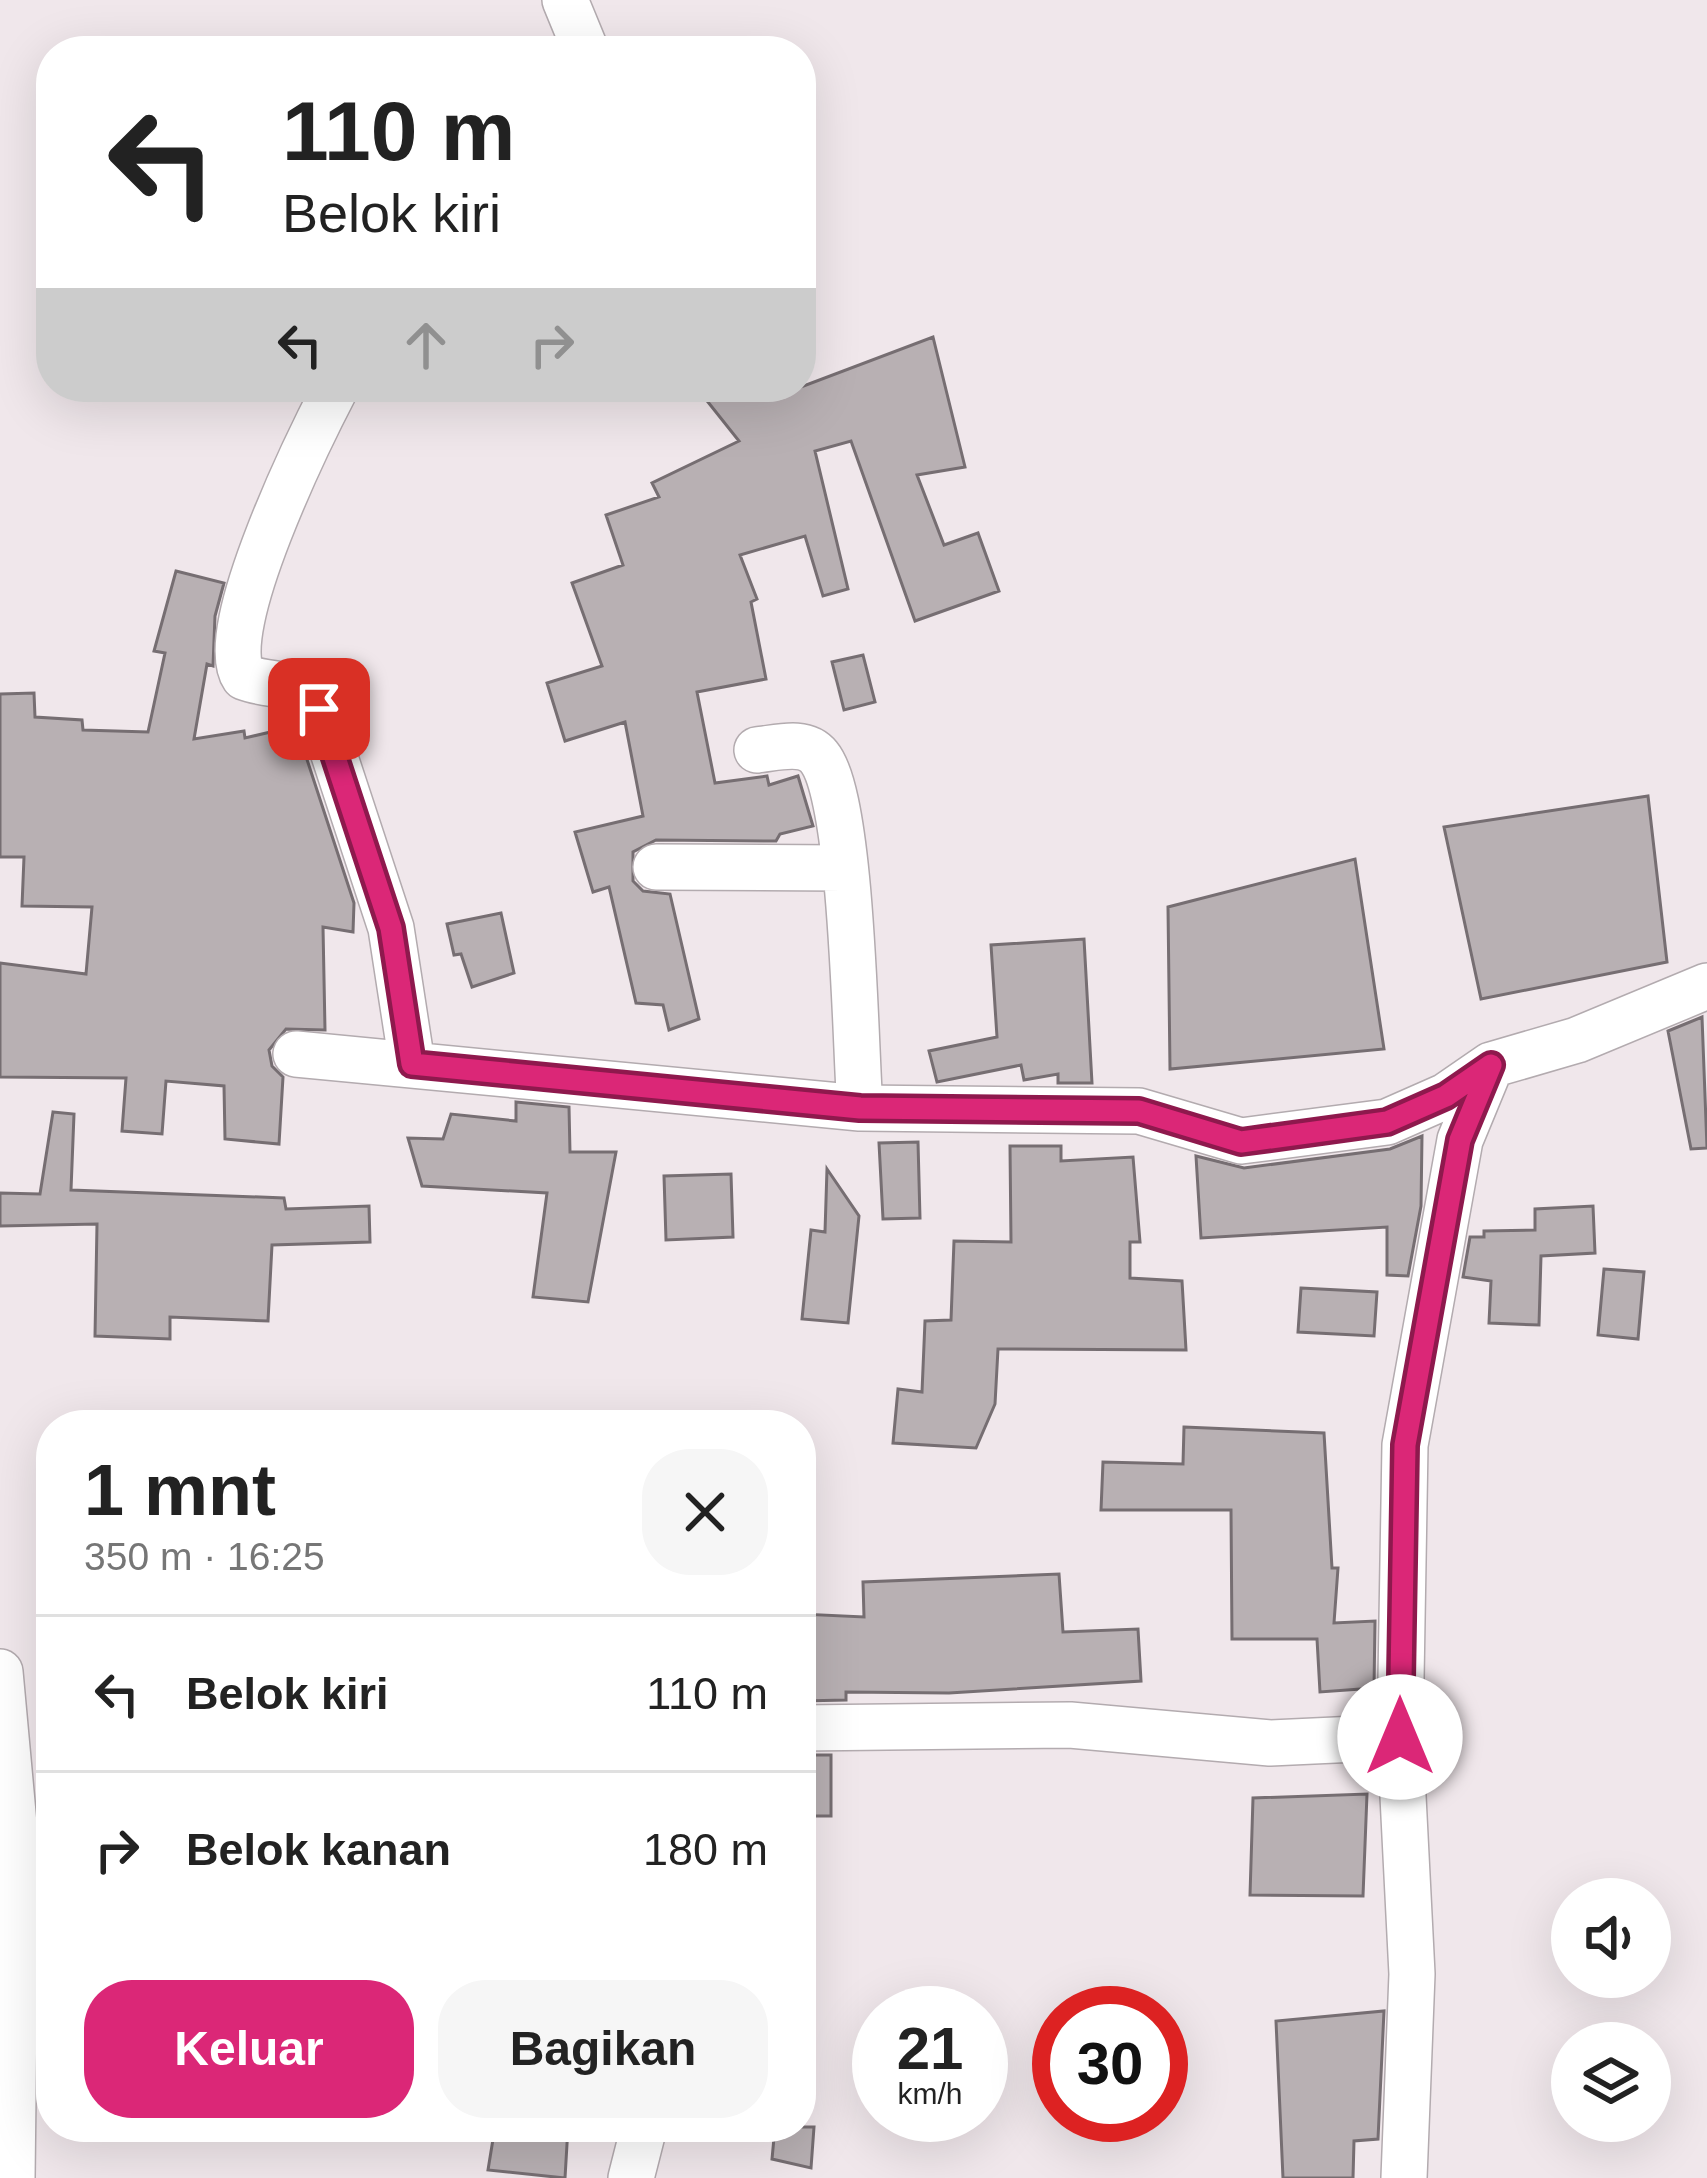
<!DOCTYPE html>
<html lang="id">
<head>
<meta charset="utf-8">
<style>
	body { margin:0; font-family:Arial,sans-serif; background:#f6f6f6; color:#222; height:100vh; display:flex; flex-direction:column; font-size:45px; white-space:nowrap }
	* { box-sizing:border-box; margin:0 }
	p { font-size:39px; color:#767676 }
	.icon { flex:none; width:66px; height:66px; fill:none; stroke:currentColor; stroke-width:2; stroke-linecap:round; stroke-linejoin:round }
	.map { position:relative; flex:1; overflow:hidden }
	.drawer { position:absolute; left:36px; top:1410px; width:780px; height:732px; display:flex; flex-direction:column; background:#fff; border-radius:48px; box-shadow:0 12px 48px #0002 }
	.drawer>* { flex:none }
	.top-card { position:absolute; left:36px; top:36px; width:780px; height:366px; border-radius:48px; box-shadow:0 12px 48px #0002; background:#fff; color:#222; overflow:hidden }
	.controls { position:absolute; left:1551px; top:1878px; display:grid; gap:24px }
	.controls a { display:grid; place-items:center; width:120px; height:120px; border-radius:50%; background:#fff; box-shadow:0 12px 48px #0002; font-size:60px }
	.speed { position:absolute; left:852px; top:1986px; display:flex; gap:24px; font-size:60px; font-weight:700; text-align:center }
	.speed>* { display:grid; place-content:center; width:156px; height:156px; border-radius:50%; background:#fff; box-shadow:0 12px 48px #0002; line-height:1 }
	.speed small { font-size:30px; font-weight:400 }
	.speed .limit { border:18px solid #d22; background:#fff; color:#111 }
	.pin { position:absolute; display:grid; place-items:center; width:102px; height:102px; color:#fff; margin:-51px; border-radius:24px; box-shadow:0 6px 18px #0006 }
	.me { position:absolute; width:132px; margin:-66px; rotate:0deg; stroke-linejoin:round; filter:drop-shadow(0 0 9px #0008) }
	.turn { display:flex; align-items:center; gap:42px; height:252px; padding:0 48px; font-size:54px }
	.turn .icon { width:156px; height:156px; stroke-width:2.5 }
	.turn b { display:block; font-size:84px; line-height:102px }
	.lanes { display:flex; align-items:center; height:114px; padding:0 48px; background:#0003; justify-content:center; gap:60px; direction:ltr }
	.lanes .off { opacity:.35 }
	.round { display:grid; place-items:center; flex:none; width:126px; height:126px; border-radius:48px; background:#f6f6f6 }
	.overview { display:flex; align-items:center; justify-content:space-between; height:204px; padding:0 48px }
	h1 { font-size:72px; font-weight:700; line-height:90px }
	.primary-button { display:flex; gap:24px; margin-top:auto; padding:24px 48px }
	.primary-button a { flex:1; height:138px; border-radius:48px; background:#db2777; color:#fff; font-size:48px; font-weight:700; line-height:138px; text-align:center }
	.primary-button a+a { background:#f6f6f6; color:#222 }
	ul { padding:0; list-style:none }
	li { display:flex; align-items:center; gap:36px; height:156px; padding:0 48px; border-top:3px solid #e0e0e0 }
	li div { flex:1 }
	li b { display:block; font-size:45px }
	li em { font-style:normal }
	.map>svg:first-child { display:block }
</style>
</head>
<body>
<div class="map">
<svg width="1707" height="2178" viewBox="0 0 1707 2178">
	<rect width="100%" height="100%" fill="#f0e7eb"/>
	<path fill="#b8b0b3" stroke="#766e72" stroke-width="3" d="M933 337 965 467 917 475 944 545 978 533 999 591 915 621 851 441 815 451 848 589 823 596 805 536 740 555 757 599 751 602 766 679 697 692 715 783 767 776 769 785 798 776 813 826 780 834 776 841 656 840 633 852V881L643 891 670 894 699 1019 669 1030 663 1005 636 1003 609 887 593 892 575 832 643 816 625 722 565 741 547 683 602 666 572 583 623 565 606 515 659 497 652 483 739 441 696 387H801Z
		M176 571 224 583 215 616 213 666 207 664 194 739 244 731 245 738 296 726 354 903 353 932 323 927 325 1030 286 1029 269 1050 272 1066 283 1077 279 1144 225 1139 224 1086 166 1081 162 1134 122 1131 126 1078 0 1077V963L86 974 92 907 22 906 24 857H0V694L34 693 35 717 82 720 83 730 148 732 165 653 154 651Z
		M863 655 875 702 844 710 832 662Z
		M1648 796 1667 962 1481 999 1444 827Z
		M1355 859 1384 1049 1170 1069 1168 907Z
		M501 913 514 973 472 987 461 954 454 955 447 924Z
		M1084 939 1092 1083H1058V1074L1024 1080 1021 1065 937 1082 929 1051 997 1037 991 945Z
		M1702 1017 1707 1148 1691 1149 1668 1031Z
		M516 1102 569 1107 570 1152H616L588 1302 533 1297 547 1193 422 1186 408 1138 443 1139 451 1114 516 1121Z
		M53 1112 74 1114 71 1190 284 1198 286 1209 369 1206 370 1242 272 1245 268 1321 170 1317V1339L95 1336 97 1224 0 1226V1193L40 1194Z
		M1422 1136 1421 1206 1408 1276 1387 1275V1227L1201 1238 1196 1156 1244 1168 1390 1149Z
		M918 1142 920 1218 883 1219 879 1143Z
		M1010 1146H1061V1161L1133 1157 1140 1242H1130V1278L1182 1281 1186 1350 998 1349 995 1404 976 1448 893 1443 898 1389 922 1392 925 1321 951 1320 954 1241 1011 1242Z
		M827 1169 859 1216 848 1323 802 1319 811 1230 825 1232Z
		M731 1174 733 1237 666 1240 664 1176Z
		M1593 1206 1595 1253 1541 1256 1539 1325 1489 1323 1491 1281 1463 1277 1470 1237H1484V1231L1535 1230V1209Z
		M1604 1269 1644 1272 1638 1339 1598 1335Z
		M1301 1288 1377 1292 1374 1336 1298 1332Z
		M1184 1427 1324 1433 1332 1568H1338L1334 1623 1375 1621 1374 1688 1320 1692 1317 1639H1232L1231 1510H1101L1103 1462 1183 1464Z
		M1059 1574 1063 1632 1138 1629 1141 1681 949 1693 846 1692V1700L801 1701V1614L864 1617 863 1582Z
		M801 1755H831V1816H801Z
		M1367 1794 1363 1896 1250 1895 1253 1798Z
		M1384 2011 1378 2139 1354 2141 1353 2178H1283L1276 2021Z
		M495 2127H568L565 2178 488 2170Z
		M775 2127H814L811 2168 772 2159Z"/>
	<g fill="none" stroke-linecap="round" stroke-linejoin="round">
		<g stroke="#b3abaf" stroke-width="48">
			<path id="minor" d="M565 0 586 51
				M336 387C311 435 213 632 244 677 275 689 298 677 319 709L391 928 412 1064
				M757 750C777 748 805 739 819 757 853 798 855 1044 860 1108
				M656 867 843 868
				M296 1054 860 1108 1139 1111 1241 1141 1387 1122 1446 1096 1491 1065
				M0 1672 16 1846 12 2178
				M801 1728 1070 1725 1270 1743 1400 1737
				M631 2178 644 2127
				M1404 2178 1412 1974 1400 1737 1405 1445 1460 1140 1491 1065 1577 1040 1707 986"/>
		</g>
		<use href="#minor" stroke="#fff" stroke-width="45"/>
	</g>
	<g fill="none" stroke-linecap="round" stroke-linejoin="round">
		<g stroke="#8e194d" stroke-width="30">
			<path id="route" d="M319 709 391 928 412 1064 860 1108 1139 1111 1241 1142 1387 1122 1446 1096 1491 1065 1460 1140 1405 1445 1400 1737"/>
		</g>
		<use href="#route" stroke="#db2777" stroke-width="21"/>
	</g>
</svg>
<div class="controls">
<a><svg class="icon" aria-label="sound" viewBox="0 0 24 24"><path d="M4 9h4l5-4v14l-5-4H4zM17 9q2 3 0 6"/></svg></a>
<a><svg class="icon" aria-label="layers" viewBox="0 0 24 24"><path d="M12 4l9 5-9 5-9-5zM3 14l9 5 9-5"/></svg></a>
</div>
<div class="speed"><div>21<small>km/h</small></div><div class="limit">30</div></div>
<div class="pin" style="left:319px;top:709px;background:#d93025"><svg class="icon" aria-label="arrive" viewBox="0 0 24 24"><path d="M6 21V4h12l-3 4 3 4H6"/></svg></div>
<svg class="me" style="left:1400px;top:1737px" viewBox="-20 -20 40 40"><circle r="19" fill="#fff"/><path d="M0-13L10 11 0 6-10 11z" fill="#db2777"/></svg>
<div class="top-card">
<div class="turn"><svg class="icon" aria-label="left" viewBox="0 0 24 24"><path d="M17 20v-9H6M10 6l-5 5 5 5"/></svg><div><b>110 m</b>Belok kiri</div></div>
<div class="lanes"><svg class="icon" aria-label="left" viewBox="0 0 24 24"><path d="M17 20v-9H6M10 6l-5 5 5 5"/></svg><svg class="icon off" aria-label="ahead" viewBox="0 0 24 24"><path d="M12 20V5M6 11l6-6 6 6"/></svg><svg class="icon off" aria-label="right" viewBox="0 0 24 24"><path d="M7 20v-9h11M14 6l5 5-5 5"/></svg></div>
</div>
<section class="drawer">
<div class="overview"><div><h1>1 mnt</h1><p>350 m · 16:25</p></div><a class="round"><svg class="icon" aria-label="close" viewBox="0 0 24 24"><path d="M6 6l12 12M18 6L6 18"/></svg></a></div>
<ul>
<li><svg class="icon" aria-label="left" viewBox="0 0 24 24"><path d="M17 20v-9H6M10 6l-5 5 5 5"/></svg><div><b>Belok kiri</b></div><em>110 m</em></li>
<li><svg class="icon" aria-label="right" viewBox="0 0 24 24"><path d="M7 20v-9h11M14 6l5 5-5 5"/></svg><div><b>Belok kanan</b></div><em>180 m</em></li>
</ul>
<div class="primary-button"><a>Keluar</a><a>Bagikan</a></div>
</section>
</div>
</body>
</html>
